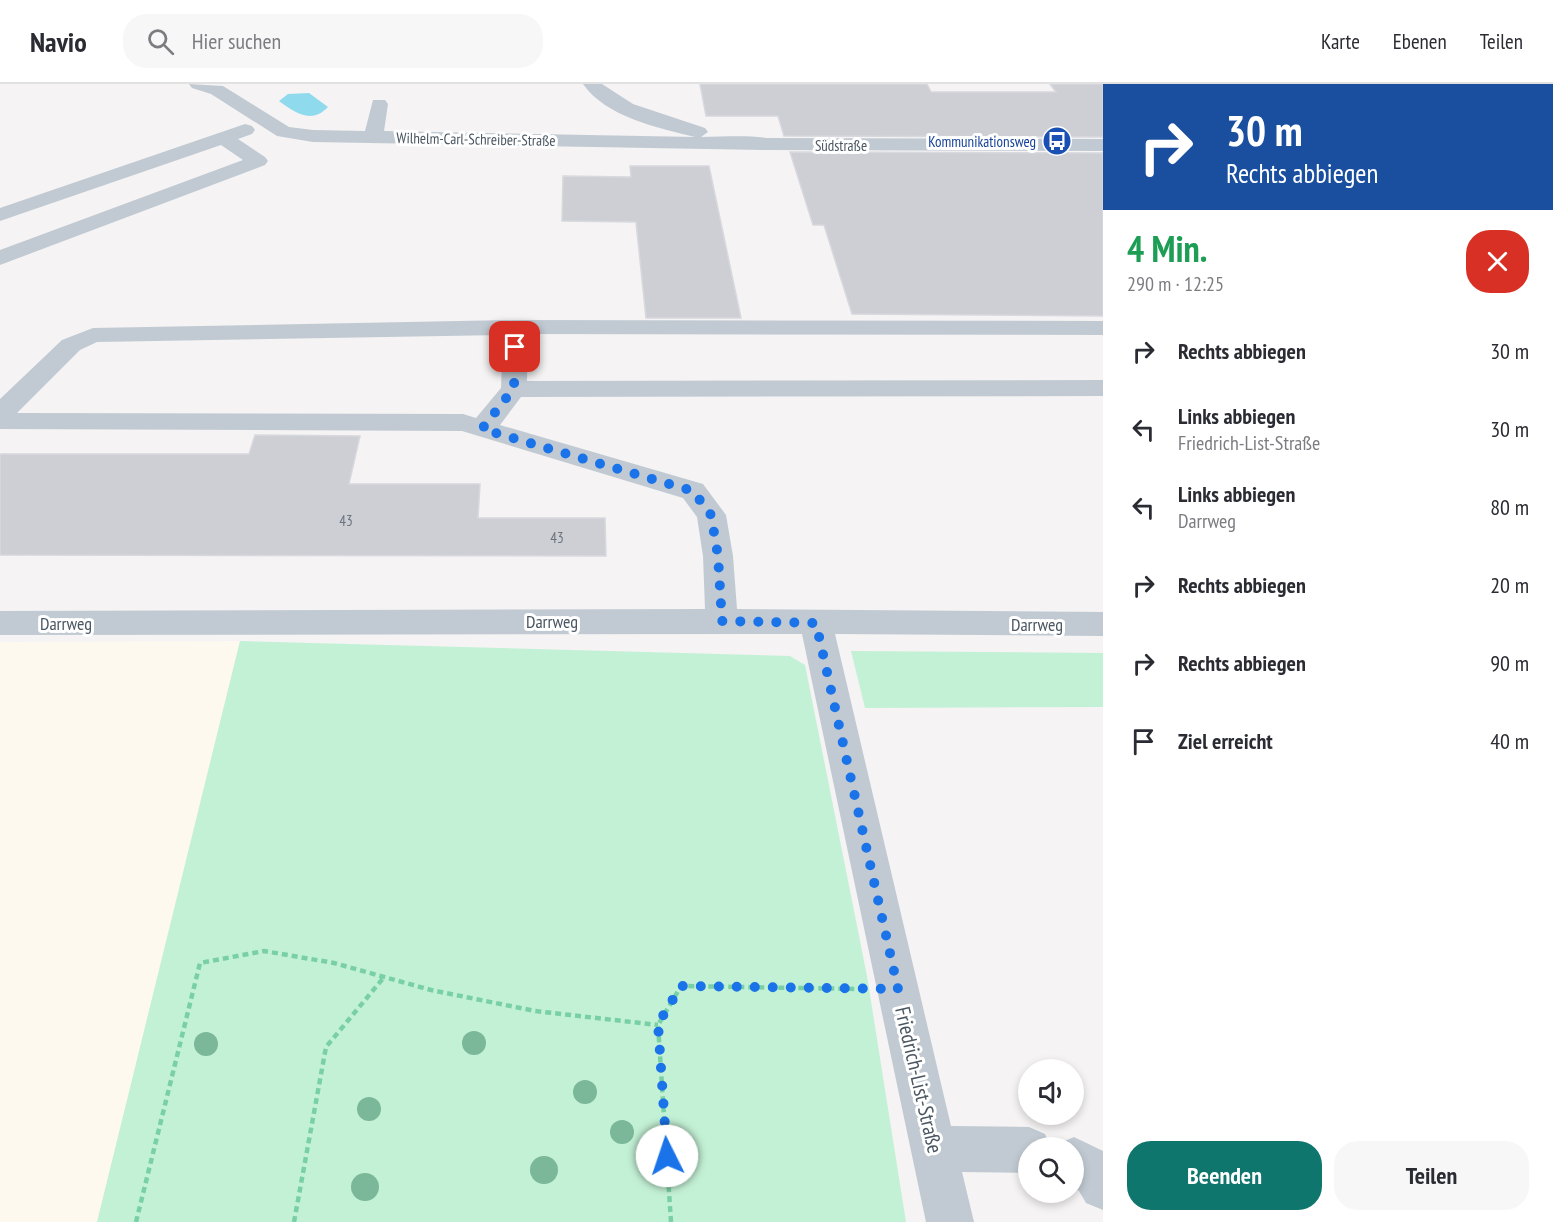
<!DOCTYPE html>
<html lang="de">
<head>
<meta charset="utf-8">
<style>
	body { margin:0; font-family:"PT Sans Narrow",sans-serif; background:#f7f7f7; color:#2b2b33; height:100vh; display:flex; flex-direction:column; font-size:22px; white-space:nowrap }
	* { box-sizing:border-box; margin:0 }
	p { font-size:20px; color:#7c7c81 }
	.icon { flex:none; width:33px; height:33px; fill:none; stroke:currentColor; stroke-width:2; stroke-linecap:round; stroke-linejoin:round }
	.map { position:relative; flex:1; overflow:hidden }
	.details { display:flex; flex-direction:column; background:#fff; width:450px }
	.details>* { flex:none }
	.guide { background:#1a4fa0; color:#fff; overflow:hidden }
	.tools { position:absolute; left:1018px; top:975px; display:grid; gap:12px }
	.tools a { display:grid; place-items:center; width:66px; height:66px; border-radius:50%; background:#fff; box-shadow:0 3px 9px #0003; font-size:30px }
	.pin { position:absolute; display:grid; place-items:center; width:51px; height:51px; color:#fff; margin:-26px; border-radius:12px; box-shadow:0 3px 9px #0006 }
	.me { position:absolute; width:66px; margin:-33px; rotate:356deg; stroke-linejoin:round; filter:drop-shadow(0 0 4px #0008) }
	.turn { display:flex; align-items:center; gap:21px; height:126px; padding:0 24px; font-size:27px }
	.turn .icon { width:78px; height:78px; stroke-width:2.5 }
	.turn b { display:block; font-size:42px; line-height:51px }
	.round { display:grid; place-items:center; flex:none; width:63px; height:63px; border-radius:24px; background:#f7f7f7 }
	.summary { display:flex; align-items:center; justify-content:space-between; height:102px; padding:0 24px }
	h1 { font-size:36px; font-weight:700; line-height:45px; color:#1e9e55 }
	.primary-button { display:flex; gap:12px; margin-top:auto; padding:12px 24px }
	.primary-button a { flex:1; height:69px; border-radius:24px; background:#0f766e; color:#fff; font-size:24px; font-weight:700; line-height:69px; text-align:center }
	.primary-button a+a { background:#f7f7f7; color:#2b2b33 }
	ul { padding:0; list-style:none }
	li { display:flex; align-items:center; gap:18px; height:78px; padding:0 24px }
	li div { flex:1 }
	li b { display:block; font-size:22px }
	li em { font-style:normal }
	header { display:flex; align-items:center; gap:36px; box-sizing:border-box; height:84px; padding:0 30px; background:#fff; border-bottom:2px solid #e1e1e2 }
	header strong { font-size:28px }
	nav { display:flex; gap:33px; margin-inline-start:auto; font-size:21px }
	.search { width:420px; height:54px; background:#f7f7f7; display:flex; align-items:center; gap:15px; box-sizing:border-box; padding:0 21px; border-radius:24px; color:#7c7c81; font-size:22px }
	main { display:flex; flex:1; min-height:0 }
	.map>svg:first-child { display:block }
</style>
</head>
<body>
<header>
<strong>Navio</strong>
<div class="search"><svg class="icon" aria-label="search" viewBox="0 0 24 24"><circle cx="10" cy="10" r="6"/><path d="M15 15l6 6"/></svg>Hier suchen</div>
<nav><a>Karte</a><a>Ebenen</a><a>Teilen</a></nav>
</header>
<main>
<div class="map">
<svg width="1103" height="1138" viewBox="0 0 1103 1138">
	<rect width="100%" height="100%" fill="#f5f3f3"/>
	<path fill="#fdf9ef" d="M240 557 97 1138H0V558Z"/>
	<path fill="#c3f1d5" d="M240 557 790 572 805 581 867 892 906 1138H97Z
		M851 567 1103 569V623L865 624Z"/>
	<path fill="#90daee" d="M309 9 328 23C311 41 294 28 279 17L288 10Z"/>
	<path fill="#cdcfd5" stroke="#d7d9de" stroke-width="1.5" d="M700 0H927L931 8H1056L1050 0H1103V53L784 52 778 32H706Z
		M790 68 1103 69V232L852 230 824 141H813Z
		M630 82H709L741 234H646L636 138 562 137 563 92 631 93Z
		M255 351 360 352 349 400H480L478 434H605L606 472 0 471V370H249Z"/>
	<g fill="none" stroke-linecap="round" stroke-linejoin="round">
		<path stroke="#7ad0a6" stroke-width="4.5" stroke-dasharray="6 4" stroke-linecap="butt" d="M136 1138 200 879 264 867 334 879 431 906 535 927 658 941
			M294 1138 326 963 385 892
			M671 1138 658 941 681 902 860 905"/>
		<path fill="#c1cad2" fill-rule="evenodd" d="M189 0 223 2 289 43 313 46 365 47 373 16H385L388 20 384 47 695 53C658 44 606 33 583 0H602L633 20 705 44 708 48 701 53C724 53 745 51 767 54L1103 55V67L767 66 313 58 277 52 211 10 192 4Z
			M245 40 252 42 255 46 252 50 238 55 265 73 268 77 265 81 0 181V166L243 76 221 61 0 137V124Z
			M516 236 1103 237V251L528 250 527 297 1103 296V312L521 313 500 341 703 400 726 431 733 472 737 525 1103 528V552L835 550 951 1042 1029 1043 1045 1050 1051 1064H1029V1089L962 1088 974 1138H926L802 550 0 551V527L705 525 703 472 697 433 683 414 462 347 0 345V315L62 256 93 244ZM503 251 501 304 476 334 463 330 17 329 80 266 97 258Z
			M1074 1053 1103 1067V1126L1086 1119 1079 1107 1074 1103V1064H1056L1058 1060Z"/>
	</g>
	<g fill="#7bb799">
		<circle cx="474" cy="959" r="12"/>
		<circle cx="206" cy="960" r="12"/>
		<circle cx="585" cy="1008" r="12"/>
		<circle cx="369" cy="1025" r="12"/>
		<circle cx="622" cy="1048" r="12"/>
		<circle cx="544" cy="1086" r="14"/>
		<circle cx="365" cy="1103" r="14"/>
	</g>
	<g fill="none" stroke-linecap="round" stroke-linejoin="round">
		<path stroke="#1a73e8" stroke-width="10" stroke-dasharray="0 18" d="M515 263 514 304 482 345 693 407 711 431 718 472 722 537 816 539 898 905 681 902 658 940 667 1072"/>
	</g>
	<defs>
		<g id="bus-disc" transform="scale(1.5)"><circle r="9.5" fill="#1a4fb4" stroke="#fff"/><path d="M-5-6H5V4H4V6H2V4H-2V6H-4V4H-5ZM-3.5-4V0h7V-4ZM-3.5 1.2v1.5H-2V1.2ZM2 1.2v1.5H3.5V1.2Z" fill="#fff"/></g>
	</defs>
	<g fill-rule="evenodd">
		<use href="#bus-disc" x="1057" y="57"/>
	</g>
	<g text-anchor="middle" dominant-baseline="central" stroke-width="6" stroke-linejoin="round" paint-order="stroke">
		<g font-size="15" fill="#4a5661" stroke="#fff">
			<text transform="translate(476 55) rotate(1)">Wilhelm-Carl-Schreiber-Straße</text>
			<text x="841" y="61">Südstraße</text>
		</g>
		<g font-size="15" fill="#164399" stroke="#fff" text-anchor="end">
			<text x="1036" y="57">Kommunikationsweg</text>
		</g>
		<g font-size="15" fill="#6b747e">
			<text x="346" y="436">43</text>
			<text x="557" y="453">43</text>
		</g>
		<g font-size="18" fill="#4a5661" stroke="#fff">
			<text x="552" y="537">Darrweg</text>
			<text x="66" y="539">Darrweg</text>
			<text x="1037" y="540">Darrweg</text>
		</g>
		<g font-size="21" fill="#4a5661" stroke="#fff">
			<text transform="translate(919 996) rotate(77)">Friedrich-List-Straße</text>
		</g>
	</g>
</svg>
<div class="tools">
<a><svg class="icon" aria-label="sound" viewBox="0 0 24 24"><path d="M4 9h4l5-4v14l-5-4H4zM17 9q2 3 0 6"/></svg></a>
<a><svg class="icon" aria-label="search" viewBox="0 0 24 24"><circle cx="10" cy="10" r="6"/><path d="M15 15l6 6"/></svg></a>
</div>
<div class="pin" style="left:515px;top:263px;background:#d93025"><svg class="icon" aria-label="arrive" viewBox="0 0 24 24"><path d="M6 21V4h12l-3 4 3 4H6"/></svg></div>
<svg class="me" style="left:667px;top:1072px" viewBox="-20 -20 40 40"><circle r="19" fill="#fff"/><path d="M0-13L10 11 0 6-10 11z" fill="#1a73e8"/></svg>
</div>
<section class="details">
<div class="guide">
<div class="turn"><svg class="icon" aria-label="right" viewBox="0 0 24 24"><path d="M7 20v-9h11M14 6l5 5-5 5"/></svg><div><b>30 m</b>Rechts abbiegen</div></div>
</div>
<div class="summary"><div><h1>4 Min.</h1><p>290 m · 12:25</p></div><a class="round" style="background:#d93025;color:#fff"><svg class="icon" aria-label="close" viewBox="0 0 24 24"><path d="M6 6l12 12M18 6L6 18"/></svg></a></div>
<ul>
<li><svg class="icon" aria-label="right" viewBox="0 0 24 24"><path d="M7 20v-9h11M14 6l5 5-5 5"/></svg><div><b>Rechts abbiegen</b></div><em>30 m</em></li>
<li><svg class="icon" aria-label="left" viewBox="0 0 24 24"><path d="M17 20v-9H6M10 6l-5 5 5 5"/></svg><div><b>Links abbiegen</b><p>Friedrich-List-Straße</p></div><em>30 m</em></li>
<li><svg class="icon" aria-label="left" viewBox="0 0 24 24"><path d="M17 20v-9H6M10 6l-5 5 5 5"/></svg><div><b>Links abbiegen</b><p>Darrweg</p></div><em>80 m</em></li>
<li><svg class="icon" aria-label="right" viewBox="0 0 24 24"><path d="M7 20v-9h11M14 6l5 5-5 5"/></svg><div><b>Rechts abbiegen</b></div><em>20 m</em></li>
<li><svg class="icon" aria-label="right" viewBox="0 0 24 24"><path d="M7 20v-9h11M14 6l5 5-5 5"/></svg><div><b>Rechts abbiegen</b></div><em>90 m</em></li>
<li><svg class="icon" aria-label="arrive" viewBox="0 0 24 24"><path d="M6 21V4h12l-3 4 3 4H6"/></svg><div><b>Ziel erreicht</b></div><em>40 m</em></li>
</ul>
<div class="primary-button"><a>Beenden</a><a>Teilen</a></div>
</section>
</main>
</body>
</html>
